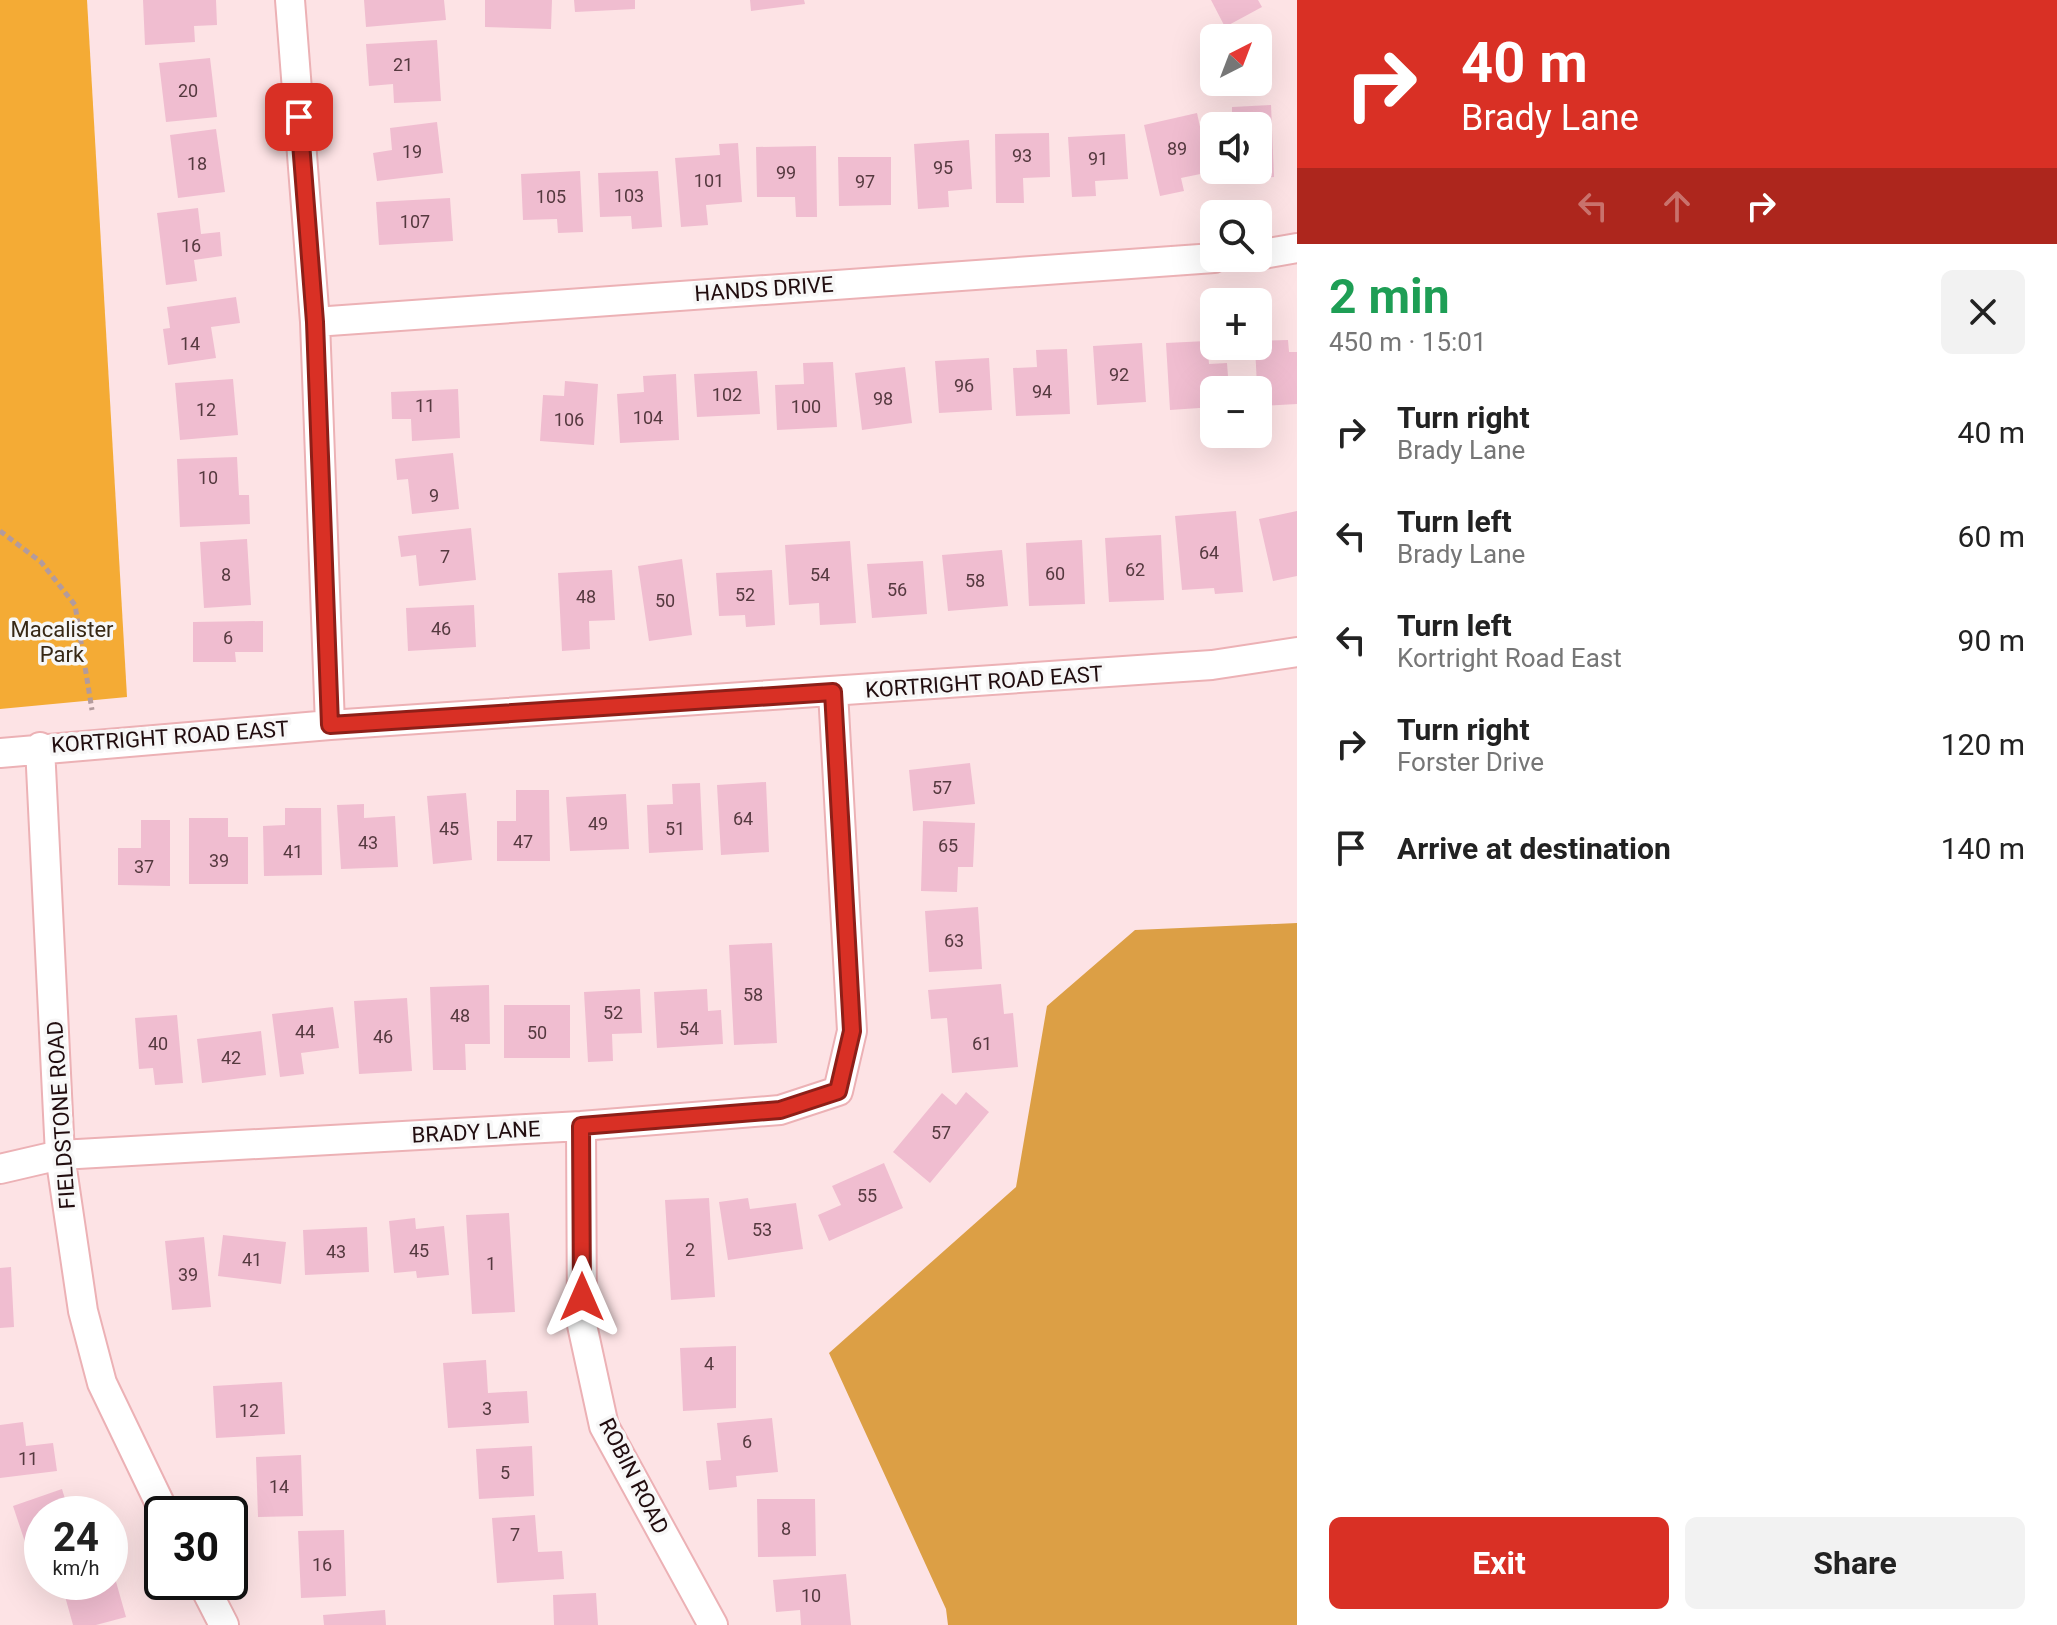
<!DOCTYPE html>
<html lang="en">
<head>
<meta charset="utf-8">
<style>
	body { margin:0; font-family:Roboto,sans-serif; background:#f2f2f2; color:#222; height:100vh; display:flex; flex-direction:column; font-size:30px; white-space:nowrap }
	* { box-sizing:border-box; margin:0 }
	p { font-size:26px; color:#767676 }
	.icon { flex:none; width:44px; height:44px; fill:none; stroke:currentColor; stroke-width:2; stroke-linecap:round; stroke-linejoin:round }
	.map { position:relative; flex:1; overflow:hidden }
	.drawer { display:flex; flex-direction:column; background:#fff; width:760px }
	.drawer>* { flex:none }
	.hud { background:#d93025; color:#fff; overflow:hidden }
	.needle { width:52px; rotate:42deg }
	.buttons { position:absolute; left:1200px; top:24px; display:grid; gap:16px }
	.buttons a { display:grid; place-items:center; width:72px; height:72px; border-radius:12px; background:#fff; box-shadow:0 8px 32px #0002; font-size:40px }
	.speed { position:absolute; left:24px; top:1496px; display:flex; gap:16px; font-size:40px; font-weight:700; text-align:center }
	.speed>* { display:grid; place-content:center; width:104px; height:104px; border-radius:50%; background:#fff; box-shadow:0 8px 32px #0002; line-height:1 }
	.speed small { font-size:20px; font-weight:400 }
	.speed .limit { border:4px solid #111; border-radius:12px; background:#fff; color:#111 }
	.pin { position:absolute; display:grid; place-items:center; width:68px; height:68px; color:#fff; margin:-34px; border-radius:16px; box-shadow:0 4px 12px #0006 }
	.me { position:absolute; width:88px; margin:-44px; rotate:0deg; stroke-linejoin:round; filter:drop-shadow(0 0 6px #0008) }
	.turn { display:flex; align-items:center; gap:28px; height:168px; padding:0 32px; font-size:36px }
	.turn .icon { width:104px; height:104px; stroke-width:2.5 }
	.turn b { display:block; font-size:56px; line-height:68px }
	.lanes { display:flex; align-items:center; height:76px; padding:0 32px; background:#0003; justify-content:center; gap:40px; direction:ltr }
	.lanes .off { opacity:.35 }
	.round { display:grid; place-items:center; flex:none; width:84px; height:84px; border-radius:12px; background:#f2f2f2 }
	.summary { display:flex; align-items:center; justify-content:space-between; height:136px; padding:0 32px }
	h1 { font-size:48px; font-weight:700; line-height:60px; color:#1e9e55 }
	.button { display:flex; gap:16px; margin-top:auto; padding:16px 32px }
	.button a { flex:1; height:92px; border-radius:12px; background:#d93025; color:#fff; font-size:32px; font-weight:700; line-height:92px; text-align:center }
	.button a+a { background:#f2f2f2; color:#222 }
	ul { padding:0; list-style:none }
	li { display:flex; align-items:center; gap:24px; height:104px; padding:0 32px }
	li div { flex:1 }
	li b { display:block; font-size:30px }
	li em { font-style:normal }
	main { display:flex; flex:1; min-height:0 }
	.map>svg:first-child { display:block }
</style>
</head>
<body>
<main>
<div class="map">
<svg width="1297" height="1625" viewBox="0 0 1297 1625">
	<rect width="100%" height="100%" fill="#fde3e5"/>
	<path fill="#f4ab35" d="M0 0H87L127 697 0 709Z"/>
	<path fill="#dc9f45" d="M1297 923V1625H948L946 1609 829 1353 1016 1187 1047 1006 1135 930Z"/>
	<path fill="#f0bdd0" d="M143 0H216L217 25 194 26 195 42 145 45Z
		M364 0H444L446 20 366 27Z
		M485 0H552L551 29 485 27Z
		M574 0H635V9L575 12Z
		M750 0H804L805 4 751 11Z
		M1211 0H1258L1262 7 1225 27Z
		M437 40 441 101 394 103 393 84 369 86 366 44Z
		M210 58 217 117 166 122 159 63Z
		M1271 105 1274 177 1235 179 1234 170H1258V126H1232V107Z
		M1197 113 1210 172 1181 178 1184 191 1160 196 1144 125Z
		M437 122 443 173 377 181 373 153 392 150 390 128Z
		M216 129 225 192 178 198 170 135Z
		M1049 133 1050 177 1023 178 1024 203H996L995 134Z
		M1125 134 1128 179 1095 181 1096 196 1072 197 1068 137Z
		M969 140 972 189 948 191 949 207 918 209 914 144Z
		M738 143 742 202 706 205 708 225 681 227 675 158 720 155 719 144Z
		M816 146 817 217H796L795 197H757L756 147Z
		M838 157H891V205L839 206Z
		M580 171 583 232 558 233 557 219 523 220 521 174Z
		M658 171 662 227 632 229 631 216 600 217 598 173Z
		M450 198 453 241 379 245 376 202Z
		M198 208 201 234 220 232 222 256 194 260 197 281 166 285 157 213Z
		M236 297 240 323 211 327 216 358 168 365 163 329 170 328 167 307Z
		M1288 340 1289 352H1297V404L1258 406 1255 346H1258V341Z
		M1207 341 1209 364 1227 363 1229 390H1214V407L1170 410 1166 343Z
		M1142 343 1146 402 1097 405 1093 346Z
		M1067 349 1070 414 1016 416 1013 368 1037 367 1036 350Z
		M989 358 992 410 939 413 935 361Z
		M833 362 837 427 777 430 775 385 804 384 803 363Z
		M905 367 912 423 862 430 855 373Z
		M757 371 760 414 697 417 694 374Z
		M676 374 679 440 620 443 617 394 644 392 643 376Z
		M233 379 238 435 180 440 175 383Z
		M565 381 598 384 594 445 540 441 543 395 564 396Z
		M458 389 460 438 412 441 411 419H392L391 392Z
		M453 453 459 509 412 514 408 479 397 480 395 459Z
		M237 457 239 495H249L250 524 180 527 177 459Z
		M1236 511 1243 592 1215 594 1214 588 1182 590 1175 516Z
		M1297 511V576L1273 581 1259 519Z
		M471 528 476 580 419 586 416 555 401 557 398 536Z
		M1161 535 1164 600 1109 602 1105 538Z
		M247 539 251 605 204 608 200 542Z
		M1082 540 1085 604 1029 606 1026 543Z
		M850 541 856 623 820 625 819 603 789 605 785 545Z
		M1002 550 1008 606 948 611 942 555Z
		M682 559 692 635 649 641 638 566Z
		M923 561 927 614 872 618 867 564Z
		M612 570 615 620 589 621 590 649 562 651 558 573Z
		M772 570 775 625 746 627 745 615 719 616 716 573Z
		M474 605 476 647 408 651 406 608Z
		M263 621V652H235L236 662H193V622Z
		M970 763 975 804 913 811 909 770Z
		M766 782 769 852 721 855 717 785Z
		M700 783 703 850 649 853 647 805 673 804 672 784Z
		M516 790H549L550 861H497V821H516Z
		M466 793 472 860 433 864 427 796Z
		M626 794 629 849 570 851 566 797Z
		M364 804V818L395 816 398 867 341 869 337 805Z
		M285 808H321L322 875 264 876 263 826 285 825Z
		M189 818H228V837H248V884H189Z
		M141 820H170V886L118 885V848H141Z
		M923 821 975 823 973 867H958L957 892 921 891Z
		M978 907 982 969 929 972 925 911Z
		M772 943 777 1043 734 1045 729 945Z
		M1001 984 1004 1014 1013 1013 1018 1067 952 1073 947 1018 931 1019 928 990Z
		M489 985 490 1044H465L466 1070H433L430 987Z
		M640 989 642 1033 612 1034 613 1061 588 1062 584 992Z
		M707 989 708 1011 721 1010 723 1044 657 1048 654 992Z
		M407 998 412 1071 359 1074 354 1001Z
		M504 1005H570V1058H504Z
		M333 1007 339 1048 301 1053 304 1074 280 1077 272 1014Z
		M177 1015 183 1083 155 1085 153 1068 139 1069 135 1018Z
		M261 1031 266 1075 202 1083 197 1039Z
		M966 1092 989 1112 930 1183 893 1152 942 1093 956 1105Z
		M884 1163 903 1208 829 1241 818 1215 841 1205 832 1186Z
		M709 1198 715 1297 671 1300 665 1200Z
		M748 1198 750 1209 796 1203 803 1249 728 1260 719 1202Z
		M509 1213 515 1312 472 1314 466 1215Z
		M415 1218 416 1229 444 1226 449 1275 417 1278 416 1271 394 1273 389 1221Z
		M367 1227 369 1272 305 1275 303 1230Z
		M223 1235 286 1242 281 1284 218 1276Z
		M204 1237 211 1307 172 1310 165 1241Z
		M11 1267 14 1327 0 1328V1268Z
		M736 1346V1408L683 1411 680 1348Z
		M486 1360 488 1393 527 1391 529 1423 448 1428 443 1363Z
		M282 1382 285 1434 216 1438 213 1386Z
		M772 1418 778 1472 736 1476 737 1487 709 1490 706 1461 721 1460 717 1423Z
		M23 1422 26 1446 53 1443 57 1471 0 1478V1425Z
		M532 1446 534 1496 479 1499 476 1449Z
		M301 1455 303 1516 258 1517 256 1457Z
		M62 1489 69 1512 85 1507 88 1514H42V1553L30 1557 13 1506Z
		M757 1499H815L816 1556 758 1557Z
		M535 1515 538 1552 562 1551 564 1579 497 1583 492 1518Z
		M344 1530 346 1596 301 1598 298 1531Z
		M111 1564 126 1617 96 1625H73L61 1582H110Z
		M846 1574 851 1625H801L800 1610 776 1612 773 1580Z
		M596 1593 598 1625H554L553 1595Z
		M385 1610 386 1625H324L323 1615Z"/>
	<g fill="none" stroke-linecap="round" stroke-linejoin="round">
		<g stroke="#ecb1b5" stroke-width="32">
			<path id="street" d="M290 0 315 322 330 725
				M1258 255 1297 248
				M315 322 1214 258
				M40 747 60 1155 83 1311 102 1383 165 1514
				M0 753 330 725 1212 665 1297 652
				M581 1126 582 1325 604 1426 713 1625
				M0 1169 60 1155 581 1126 780 1110 838 1091 852 1031 833 692
				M202 1582 224 1625"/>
		</g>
		<path stroke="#b39b9d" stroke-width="5" stroke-dasharray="6 4" stroke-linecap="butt" d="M0 531 41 562 75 605 92 710"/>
		<use href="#street" stroke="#fff" stroke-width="28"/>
	</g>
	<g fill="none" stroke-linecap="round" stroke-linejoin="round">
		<g stroke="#8d1f18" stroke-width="20">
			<path id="route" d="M299 117 315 322 330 725 833 692 852 1031 838 1091 780 1110 581 1126 582 1297"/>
		</g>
		<use href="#route" stroke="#d93025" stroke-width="14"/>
	</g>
	<g text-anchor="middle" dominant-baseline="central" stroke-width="7" stroke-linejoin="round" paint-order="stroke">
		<g font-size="18" fill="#55393f">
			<text x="403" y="64">21</text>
			<text x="188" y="90">20</text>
			<text x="1177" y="148">89</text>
			<text x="412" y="151">19</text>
			<text x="1022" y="155">93</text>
			<text x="1098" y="158">91</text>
			<text x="197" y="163">18</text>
			<text x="943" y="167">95</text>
			<text x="786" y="172">99</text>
			<text x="709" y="180">101</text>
			<text x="865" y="181">97</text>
			<text x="629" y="195">103</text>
			<text x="551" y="196">105</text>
			<text x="415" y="221">107</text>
			<text x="191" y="245">16</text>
			<text x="190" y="343">14</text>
			<text x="1119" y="374">92</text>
			<text x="964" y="385">96</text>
			<text x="1042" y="391">94</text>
			<text x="727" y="394">102</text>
			<text x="883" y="398">98</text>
			<text x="425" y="405">11</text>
			<text x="806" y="406">100</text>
			<text x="206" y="409">12</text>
			<text x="648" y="417">104</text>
			<text x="569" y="419">106</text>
			<text x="208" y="477">10</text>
			<text x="434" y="495">9</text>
			<text x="1209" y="552">64</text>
			<text x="445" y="556">7</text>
			<text x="1135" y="569">62</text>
			<text x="1055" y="573">60</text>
			<text x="226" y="574">8</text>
			<text x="820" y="574">54</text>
			<text x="975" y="580">58</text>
			<text x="897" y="589">56</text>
			<text x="745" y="594">52</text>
			<text x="586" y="596">48</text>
			<text x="665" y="600">50</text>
			<text x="441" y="628">46</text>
			<text x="228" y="637">6</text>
			<text x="942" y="787">57</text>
			<text x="743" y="818">64</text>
			<text x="598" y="823">49</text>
			<text x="449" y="828">45</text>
			<text x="675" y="828">51</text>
			<text x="523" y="841">47</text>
			<text x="368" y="842">43</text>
			<text x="948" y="845">65</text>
			<text x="293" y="851">41</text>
			<text x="219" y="860">39</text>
			<text x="144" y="866">37</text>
			<text x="954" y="940">63</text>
			<text x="753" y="994">58</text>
			<text x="613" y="1012">52</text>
			<text x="460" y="1015">48</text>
			<text x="689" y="1028">54</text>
			<text x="305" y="1031">44</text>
			<text x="537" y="1032">50</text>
			<text x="383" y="1036">46</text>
			<text x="158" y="1043">40</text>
			<text x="982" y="1043">61</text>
			<text x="231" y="1057">42</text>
			<text x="941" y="1132">57</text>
			<text x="867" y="1195">55</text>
			<text x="762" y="1229">53</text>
			<text x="690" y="1249">2</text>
			<text x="419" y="1250">45</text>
			<text x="336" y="1251">43</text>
			<text x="252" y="1259">41</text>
			<text x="491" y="1263">1</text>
			<text x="188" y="1274">39</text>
			<text x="709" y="1363">4</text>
			<text x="487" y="1408">3</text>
			<text x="249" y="1410">12</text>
			<text x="747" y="1441">6</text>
			<text x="28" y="1458">11</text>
			<text x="505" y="1472">5</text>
			<text x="279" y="1486">14</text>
			<text x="786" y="1528">8</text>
			<text x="515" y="1534">7</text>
			<text x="322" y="1564">16</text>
			<text x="811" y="1595">10</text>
		</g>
		<g font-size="22" fill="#210d0f" stroke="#f7f7f7">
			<text transform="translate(764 289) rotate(-4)">HANDS DRIVE</text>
			<text transform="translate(984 682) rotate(-4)">KORTRIGHT ROAD EAST</text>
			<text transform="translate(170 737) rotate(-4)">KORTRIGHT ROAD EAST</text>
			<text transform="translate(61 1115) rotate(-94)">FIELDSTONE ROAD</text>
			<text transform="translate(476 1132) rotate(-3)">BRADY LANE</text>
			<text transform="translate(634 1476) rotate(63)">ROBIN ROAD</text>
		</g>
		<g font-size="22" fill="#372815" stroke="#f7f7f7">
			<text x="62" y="629">Macalister<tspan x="62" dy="25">Park</tspan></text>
		</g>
	</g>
</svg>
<div class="buttons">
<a><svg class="needle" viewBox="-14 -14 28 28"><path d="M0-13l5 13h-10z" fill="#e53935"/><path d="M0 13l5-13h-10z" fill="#767676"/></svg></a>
<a><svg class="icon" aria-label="sound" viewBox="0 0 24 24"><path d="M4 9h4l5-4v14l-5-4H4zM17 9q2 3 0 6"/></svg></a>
<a><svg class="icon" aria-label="search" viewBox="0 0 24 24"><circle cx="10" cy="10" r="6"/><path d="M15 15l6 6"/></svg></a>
<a>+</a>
<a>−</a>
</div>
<div class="speed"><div>24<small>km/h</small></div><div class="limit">30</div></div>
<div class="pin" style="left:299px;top:117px;background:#d93025"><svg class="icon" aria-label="arrive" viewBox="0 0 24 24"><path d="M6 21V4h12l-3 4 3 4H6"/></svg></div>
<svg class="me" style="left:582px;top:1297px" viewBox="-20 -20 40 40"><path d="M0-17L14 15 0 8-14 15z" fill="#d93025" stroke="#fff" stroke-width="4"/></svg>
</div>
<section class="drawer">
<div class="hud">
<div class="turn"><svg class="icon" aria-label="right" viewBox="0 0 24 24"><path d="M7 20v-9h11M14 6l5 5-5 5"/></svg><div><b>40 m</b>Brady Lane</div></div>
<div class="lanes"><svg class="icon off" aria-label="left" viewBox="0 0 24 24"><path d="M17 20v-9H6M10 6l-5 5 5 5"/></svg><svg class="icon off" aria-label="ahead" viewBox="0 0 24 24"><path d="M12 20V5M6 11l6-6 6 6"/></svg><svg class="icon" aria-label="right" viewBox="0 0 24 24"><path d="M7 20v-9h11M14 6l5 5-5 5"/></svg></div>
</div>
<div class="summary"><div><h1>2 min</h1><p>450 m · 15:01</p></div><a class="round"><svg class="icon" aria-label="close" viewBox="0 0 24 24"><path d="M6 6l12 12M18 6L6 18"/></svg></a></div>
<ul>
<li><svg class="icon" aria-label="right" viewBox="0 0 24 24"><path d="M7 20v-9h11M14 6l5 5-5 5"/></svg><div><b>Turn right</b><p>Brady Lane</p></div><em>40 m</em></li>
<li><svg class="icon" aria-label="left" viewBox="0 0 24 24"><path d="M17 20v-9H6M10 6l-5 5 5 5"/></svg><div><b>Turn left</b><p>Brady Lane</p></div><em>60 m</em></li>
<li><svg class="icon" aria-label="left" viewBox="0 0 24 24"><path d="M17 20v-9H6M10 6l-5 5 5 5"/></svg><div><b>Turn left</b><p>Kortright Road East</p></div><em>90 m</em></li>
<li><svg class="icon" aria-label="right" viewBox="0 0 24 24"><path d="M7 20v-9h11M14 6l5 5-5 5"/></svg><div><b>Turn right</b><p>Forster Drive</p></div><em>120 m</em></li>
<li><svg class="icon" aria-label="arrive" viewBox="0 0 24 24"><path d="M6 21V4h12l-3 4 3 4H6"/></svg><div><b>Arrive at destination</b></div><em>140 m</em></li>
</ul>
<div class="button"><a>Exit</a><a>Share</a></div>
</section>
</main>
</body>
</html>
